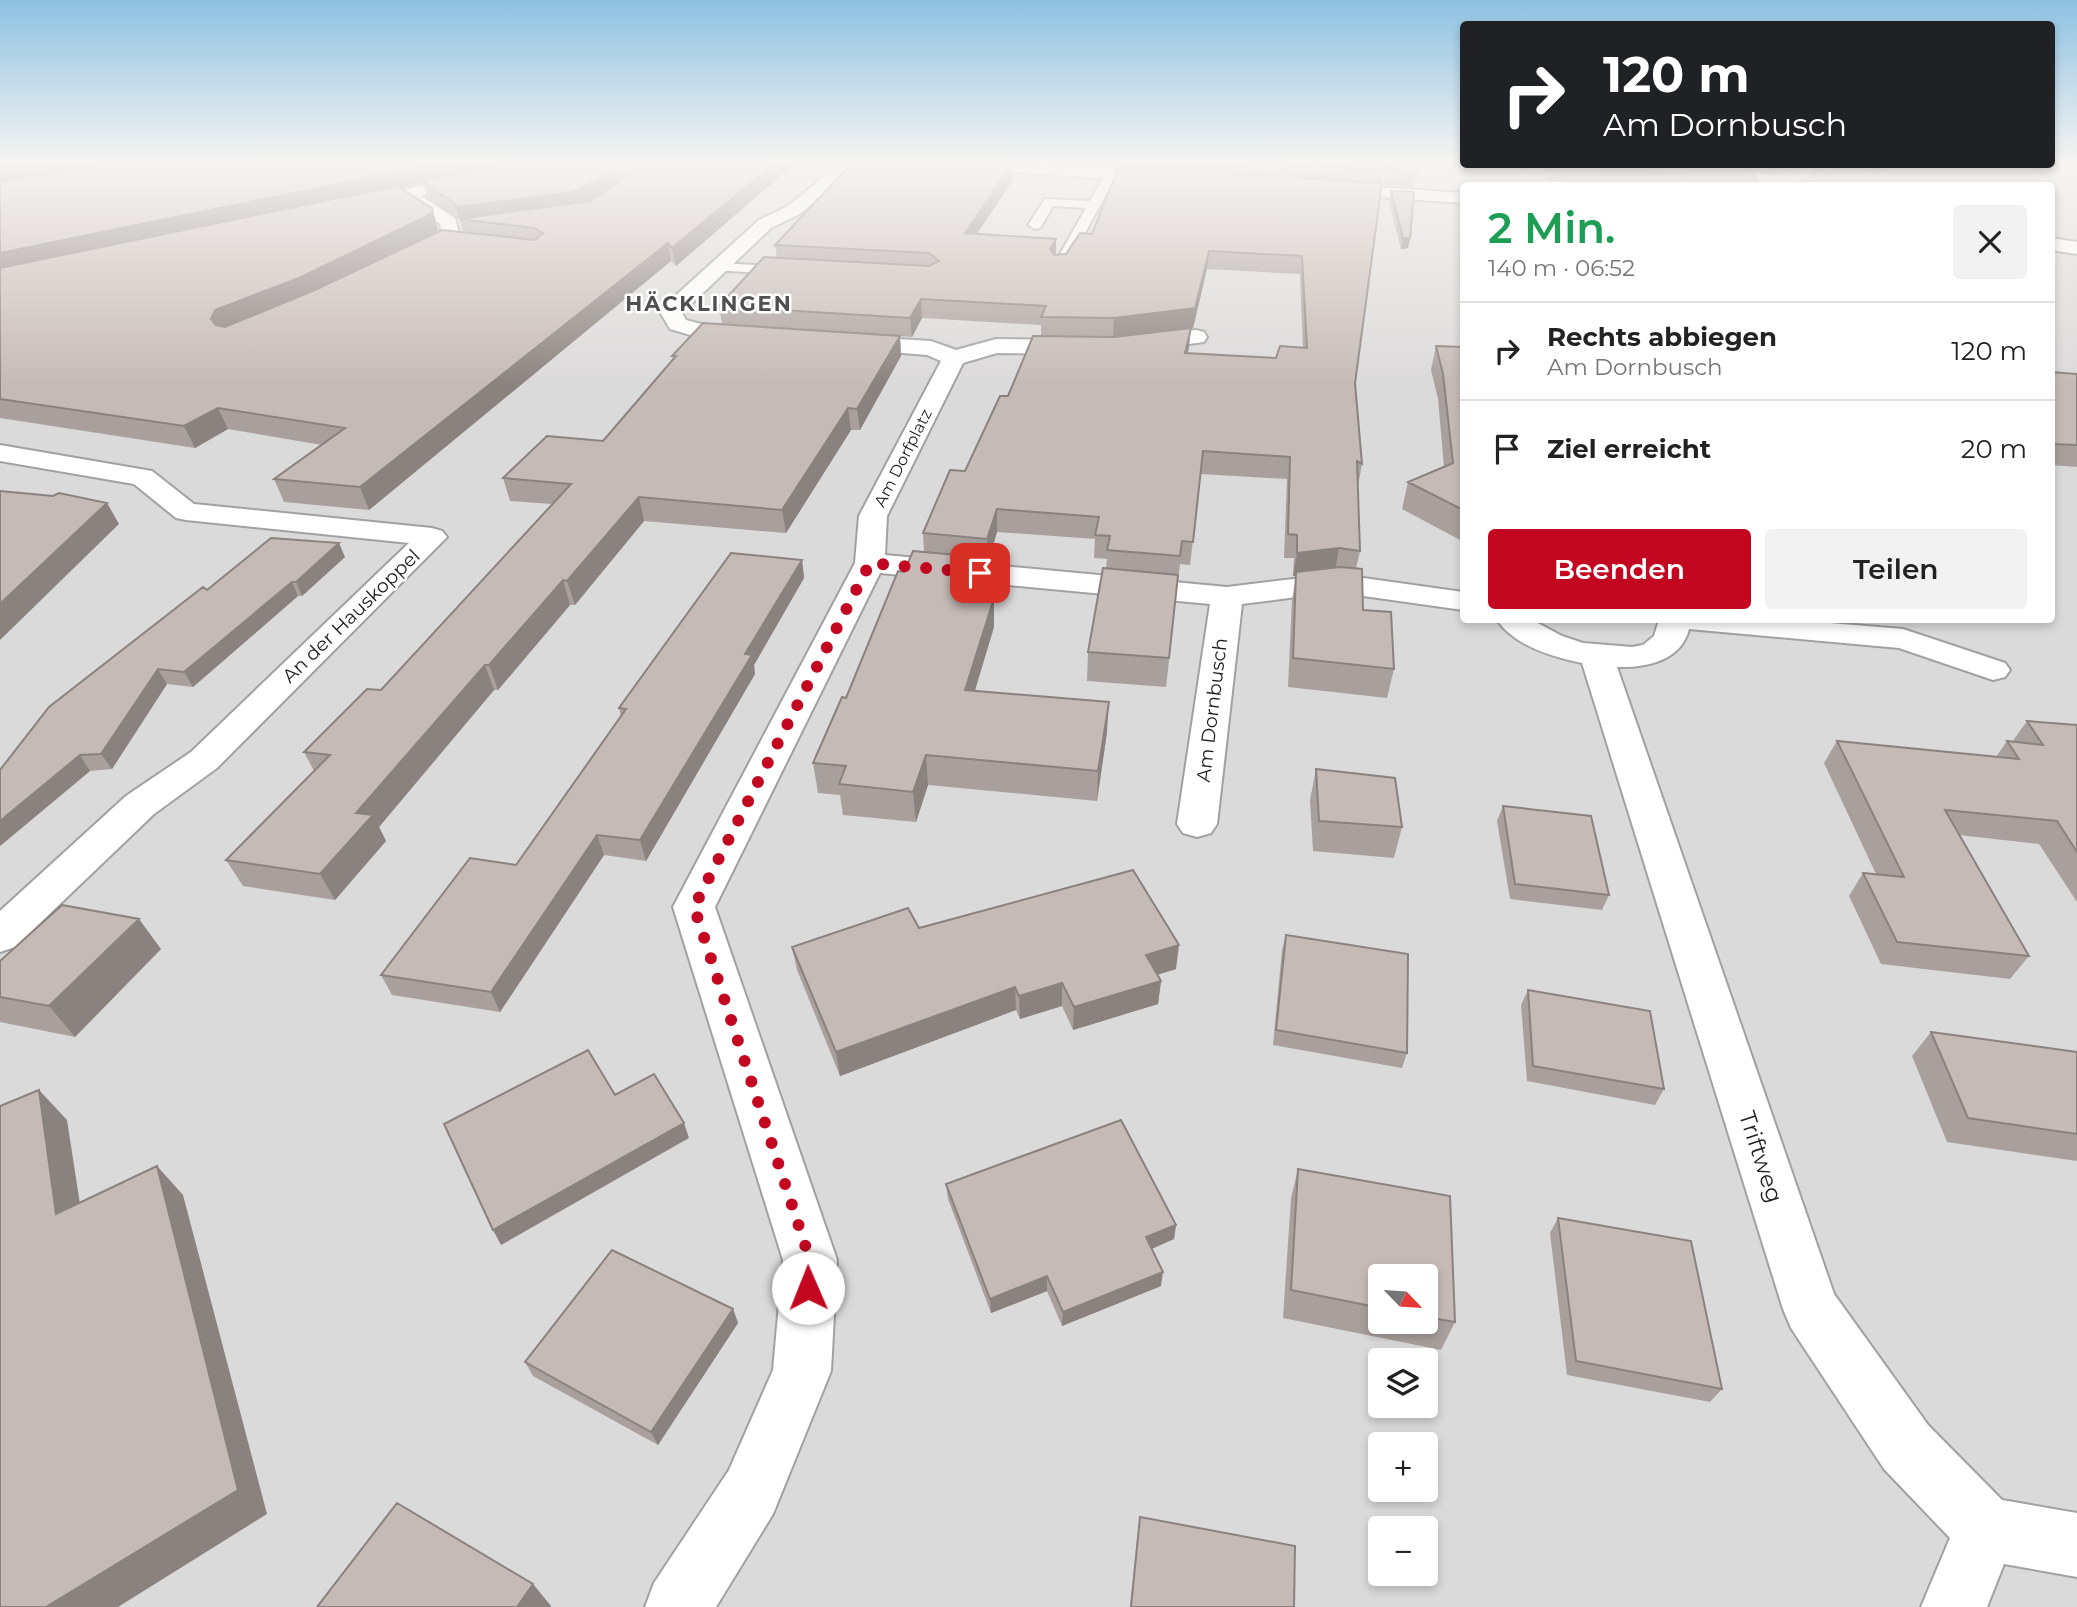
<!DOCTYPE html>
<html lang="de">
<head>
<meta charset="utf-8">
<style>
	body { margin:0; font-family:Montserrat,sans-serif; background:#f2f2f2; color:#222; height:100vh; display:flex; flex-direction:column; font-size:26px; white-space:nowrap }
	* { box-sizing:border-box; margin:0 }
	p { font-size:23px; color:#767676 }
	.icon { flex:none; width:38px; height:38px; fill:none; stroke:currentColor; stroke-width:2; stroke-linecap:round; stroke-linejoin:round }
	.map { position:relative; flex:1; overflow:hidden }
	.panel { position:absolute; left:1460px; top:182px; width:595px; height:441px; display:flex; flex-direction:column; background:#fff; border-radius:7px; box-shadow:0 4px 10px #0003 }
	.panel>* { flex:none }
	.hud { position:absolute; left:1460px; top:21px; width:595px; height:147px; border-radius:7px; box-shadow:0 4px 10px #0003; background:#202124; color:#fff; overflow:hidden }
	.needle { width:46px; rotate:115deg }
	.buttons { position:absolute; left:1368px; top:1264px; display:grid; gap:14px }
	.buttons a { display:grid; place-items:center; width:70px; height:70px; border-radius:7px; background:#fff; box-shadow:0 4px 10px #0003; font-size:35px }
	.pin { position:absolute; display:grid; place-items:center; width:60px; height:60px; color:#fff; margin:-30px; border-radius:14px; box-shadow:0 4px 10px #0006 }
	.me { position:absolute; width:77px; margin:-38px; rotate:359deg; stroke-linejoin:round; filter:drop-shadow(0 0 5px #0008) }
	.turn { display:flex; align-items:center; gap:24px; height:147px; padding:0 28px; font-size:32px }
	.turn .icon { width:91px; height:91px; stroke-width:2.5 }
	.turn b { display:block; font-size:49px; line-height:60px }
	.round { display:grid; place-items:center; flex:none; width:74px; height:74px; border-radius:7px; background:#f2f2f2 }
	.headline { display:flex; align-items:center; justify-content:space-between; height:119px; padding:0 28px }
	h1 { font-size:42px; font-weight:600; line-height:52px; color:#1e9e55 }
	.primary-button { display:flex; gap:14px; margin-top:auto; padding:14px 28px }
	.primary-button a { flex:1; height:80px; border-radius:7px; background:#c30721; color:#fff; font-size:28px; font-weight:600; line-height:80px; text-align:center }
	.primary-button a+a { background:#f2f2f2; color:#222 }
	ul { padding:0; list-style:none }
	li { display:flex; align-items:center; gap:21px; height:98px; padding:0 28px; border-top:2px solid #e0e0e0 }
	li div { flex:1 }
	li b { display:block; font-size:26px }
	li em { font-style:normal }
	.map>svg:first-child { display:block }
</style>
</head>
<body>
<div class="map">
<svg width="2077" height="1607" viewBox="0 0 2077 1607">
	<rect width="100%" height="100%" fill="#eee8e3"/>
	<path fill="#dbdada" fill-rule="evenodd" d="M0 161H1463V164H2051V161H2077V1607H0ZM1463 186H2051V620H1463ZM1381 1276H1426V1321H1381ZM1381 1360H1426V1405H1381ZM1381 1444H1426V1489H1381ZM1381 1528H1426V1573H1381Z"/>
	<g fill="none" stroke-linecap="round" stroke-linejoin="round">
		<g stroke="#a1a1a1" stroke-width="4">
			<path id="lane" d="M1111 170 1117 174 1066 268 1064 271H1054L1052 268 1086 208 1053 206 1040 228 1035 229 1028 225 1045 199 1090 201 1107 171Z
				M719 263 790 267 797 271 790 275 714 270 712 267Z"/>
		</g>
		<g stroke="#a1a1a1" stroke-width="4">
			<path id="street" d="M539 161H569L561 166 421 196 455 218 459 232 446 245 406 264 396 258 399 254 441 230 440 224 403 200 358 209 349 204 358 199Z
				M843 161H860L800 214 771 228 682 313 686 320 713 327 756 331 759 336 756 341H711L670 329 660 312 663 307 759 220 788 206Z
				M912 161H987L1169 173 1177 178 1169 183 920 166Z
				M1683 164H1718L1774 176 1799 169 1796 164H1813L1816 169C1793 200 1722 175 1691 169Z
				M1331 184 1463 193V203L1325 193 1322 189Z
				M2051 238 2077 242V254L2051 250Z
				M1196 330 1204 332 1207 337 1204 342 1137 351 1129 349 1126 344 1129 339 1137 337Z
				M850 336 931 341 956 350 996 339 1080 340 1088 342 1091 347 1088 352 1080 354 997 353 963 363 887 516 885 555 1227 587 1335 574 1463 592V610L1335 592 1242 604 1217 824 1211 833 1197 837 1183 833 1177 824 1210 604 880 573 715 907 837 1260 831 1371 773 1514 716 1607H645L654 1583 729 1470 773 1370 783 1260 673 907 855 563 859 516 941 361 927 355 842 348 839 343 842 338Z
				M0 445 152 471 194 504 432 528 442 531 447 537 217 768 154 814 15 947 0 952V911L126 796 191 752 409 543 186 520 176 518 134 484 0 461Z
				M1497 620H1532L1562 636 1583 643 1632 647 1643 645 1654 636 1659 620H1793L1903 629 2005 663 2010 670 2005 677 1993 680 1899 648 1689 629C1681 661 1646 668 1617 667L1834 1294 1928 1425 2002 1500 2077 1513V1577L2004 1564 1987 1607H1921L1950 1538 1884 1469 1791 1328 1783 1309 1582 663C1552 657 1515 646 1497 620Z"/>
		</g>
		<use href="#lane" fill="#fff" fill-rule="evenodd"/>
		<use href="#street" fill="#fff" fill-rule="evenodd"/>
	</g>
	<path fill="#a9a09d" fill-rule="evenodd" d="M0 161H798L676 266 671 261 369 510 284 502 274 479 322 445 228 429 195 448 0 418ZM423 183 427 197 460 220 463 232 431 235 438 229 432 208 400 188Z
		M1124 161H1418L1414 187 1385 185 1383 177 1355 383 1362 464 1358 486 1360 551 1356 569 1363 610 1394 669 1387 698 1288 687 1292 600 1296 576H1293L1294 558H1284L1287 479 1201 474 1190 565 1180 564 1166 687 1087 681 1088 652 1106 569 1107 559 1094 558 1095 539 997 532 988 562 980 561 981 585 977 597 994 627 975 691 1107 732 1097 801 928 785 916 822 843 815 840 795 818 793 813 763 846 698 904 572 924 552 923 533 965 471 1041 336V325L922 318 912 337 900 336 901 356 860 430H851L786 533 644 521 575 605H570L498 690H494L379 827 386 841 335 900 243 886 226 860 314 771 304 752 381 690 552 504 510 501 503 478 603 441 673 359 672 356 722 324 719 306 777 258 775 245 1013 180 977 234 1056 239V255L1066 254 1092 234 1124 166ZM1207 269 1300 274 1303 348 1276 358 1188 353 1191 328H1193Z
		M1543 164H1732L1761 186H1626L1547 180Z
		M1739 164H1795L1794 166 1784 165 1782 171Z
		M1816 164H1888L1885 172 1818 167Z
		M1391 191 1410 238 1408 248 1401 249 1389 201Z
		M1436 346 1463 347 1462 541 1402 509 1408 482 1444 467 1438 399 1431 370Z
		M2051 372 2077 374V467L2051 465Z
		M345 557 302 596H298L193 687 167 684 112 769 90 771 0 846 207 590Z
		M802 560 804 578 754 665 755 674 646 861 604 855 500 1012 392 995 381 975 516 865 621 716 619 708Z
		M2027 721 2077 725V902L2039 844 1959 835 2029 956 2010 979 1881 964 1849 896 1863 873 1876 874 1824 763 1837 741 1996 757 2007 741 2012 742Z
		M1316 769 1402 827 1394 858 1313 851 1310 800Z
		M1503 806 1609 895 1602 910 1510 899 1497 821Z
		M919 928 1176 969 1157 975 1161 981 1158 1004 1073 1030 1062 1006 1020 1019 1016 1010 840 1076 797 970 792 947Z
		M1286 935 1407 1053 1402 1068 1273 1045 1282 950Z
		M161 949 75 1037 0 1022V961Z
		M1528 990 1664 1089 1655 1105 1527 1081 1521 1005Z
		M1931 1032 2077 1052V1161L1947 1142 1912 1056Z
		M1298 1169 1450 1196 1455 1322 1441 1350 1283 1318 1291 1198ZM1381 1276H1426V1321H1381Z
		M946 1184 1176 1225 1174 1239 1152 1249 1161 1286 1062 1326 1047 1291 991 1313 948 1199Z
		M1558 1218 1722 1389 1710 1402 1567 1375 1550 1233Z
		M733 1309 738 1323 658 1445 533 1376 525 1362Z
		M1140 1517 1294 1607H1130L1137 1540Z"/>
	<path fill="#8a827f" d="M36 161H134L0 184V167Z
		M449 161H528L422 181 423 183 0 273V253Z
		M777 161H798L676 266 672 248Z
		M1012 164 1013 180 965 251V233Z
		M614 170 618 186 582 207 459 219 456 207Z
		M432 208 438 229 431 235 220 338 211 319 215 310Z
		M1403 238H1410L1408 248 1401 249Z
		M1056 239V256L1050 249Z
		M668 243 671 261 369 510 360 487Z
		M1209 251 1207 269 1193 328H1191L1189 347 1183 373 1113 337 1114 318Z
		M921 299 922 318 912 337 910 318Z
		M900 336 901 356 860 430 857 409Z
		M218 408 228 429 195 448 184 426Z
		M848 408 851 430 786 533 782 510Z
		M639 497 644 521 575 605 567 581Z
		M107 503 119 524 0 640V604Z
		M997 509V532L988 562 987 539Z
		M339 543 345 557 302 596 296 582Z
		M1339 548 1335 571 1293 576 1297 553Z
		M980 557 981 585 968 625 967 596Z
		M802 560 804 578 754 665 755 674 646 861 640 840 745 654Z
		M563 580 570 605 498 690 489 665Z
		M292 582 298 596 193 687 184 672Z
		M994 598V627L966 719 965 690Z
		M485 665 494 690 379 827 386 841 335 900 320 874 356 813Z
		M158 669 167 684 112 769 101 754Z
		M1109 702 1107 732 1097 801 1098 771Z
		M80 755 90 771 0 846V821Z
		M926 755 928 785 916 822 913 792Z
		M597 835 604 855 500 1012 491 992Z
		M139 919 161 949 75 1037 49 1006Z
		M1179 945 1176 969 1143 979 1146 955Z
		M1161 981 1158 1004 1073 1030 1074 1007Z
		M1062 983V1006L1020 1019 1019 996Z
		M1015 987 1016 1010 840 1076 836 1052Z
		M39 1090 67 1120 86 1243 56 1214Z
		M684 1123 689 1138 501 1245 493 1230Z
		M157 1166 183 1195 267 1514 118 1607H46Z
		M1176 1225 1174 1239 1144 1252 1146 1237Z
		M1163 1272 1161 1286 1062 1326 1063 1312Z
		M1047 1276V1291L991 1313 990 1299Z
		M733 1309 738 1323 658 1445 651 1432Z
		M533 1584 551 1606V1607H517Z"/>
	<path fill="#c5bab6" stroke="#8a827f" stroke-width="2" d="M0 161H36L0 167Z
		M121 161H449L0 253V182Z
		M520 161H777L672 248 668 243 360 487 274 479 345 428 218 408 184 426 0 399V268L397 186 432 208 433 212 425 217 299 278 215 310 211 319 216 325 225 327 315 290 442 230 535 240 543 233 534 228 459 219 590 201 621 181 624 175 614 170 578 190 567 193 456 207 454 203 422 181Z
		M854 161H941L1012 164 965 233 1056 239 1050 249 1054 255 1066 254 1080 233 1092 234 1119 166 1382 183 1355 383 1362 464 1357 461 1360 551 1339 548 1297 553V535L1288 534 1290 457 1203 451 1193 542 1182 541 1180 556 1107 550 1110 536 1095 535 1099 517 997 509 987 539 923 533 950 470 965 471 1000 396H1008L1033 336 1114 337 1191 328 1185 353 1276 358 1280 346 1307 348 1302 256 1209 251 1195 308 1114 318 1041 317 1046 306 921 299 910 318 719 306 764 257 929 266 939 261 929 253 775 245Z
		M1246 161H1418L1417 172 1388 170 1385 161 1384 170Z
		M1551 164H1732L1749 168 1761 186H1692L1684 174Z
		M1391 191 1414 192 1410 238H1403Z
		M703 323 900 336 857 409 848 408 782 510 639 497 567 581 563 580 489 665H485L356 813 373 815 320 874 226 860 330 755 304 752 367 689 381 690 571 484 503 478 547 436 603 441 676 356H672Z
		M1436 346 1463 347V510L1408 482 1453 463 1443 374Z
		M2051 372 2077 374V445L2051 444Z
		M0 491 53 496 59 493 107 503 0 604Z
		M271 538 339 543 296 582H292L184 672 158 669 101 754 80 755 0 821V770L49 707 203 587 207 590Z
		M913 551 980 557 967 596 994 598 965 690 1109 702 1098 771 926 755 913 792 839 784 846 766 813 763 842 697 846 698 898 571 904 572Z
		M731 553 802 560 745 654 752 655 640 840 597 835 491 992 381 975 470 858 516 865 626 709 619 708Z
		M1340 567 1362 569 1363 610 1391 612 1394 669 1293 658 1296 572Z
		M1103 568 1178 575 1169 658 1088 652Z
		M2027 721 2077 725V852L2057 821 1945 810 2029 956 1897 942 1863 873 1904 877 1837 741 2019 759 2007 741 2043 745Z
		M1316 769 1395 778 1402 827 1319 821Z
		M1503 806 1591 816 1609 895 1515 884Z
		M1133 870 1179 945 1146 955 1161 981 1074 1007 1062 983 1019 996 1015 987 836 1052 792 947 908 908 919 928Z
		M62 905 139 919 49 1006 0 997V961Z
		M1286 935 1408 954 1407 1053 1276 1030Z
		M1528 990 1650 1011 1664 1089 1533 1066Z
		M1931 1032 2077 1052V1134L1968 1118Z
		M588 1050 615 1095 654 1074 684 1123 493 1230 444 1124Z
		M39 1090 56 1214 157 1166 238 1490 46 1607H0V1106Z
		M1121 1120 1176 1225 1146 1237 1163 1272 1063 1312 1047 1276 990 1299 946 1184Z
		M1298 1169 1450 1196 1455 1322 1426 1317V1276H1381V1308L1291 1290Z
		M1558 1218 1691 1241 1722 1389 1576 1361Z
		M612 1250 733 1309 651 1432 525 1362Z
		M397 1503 533 1584 517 1607H317Z
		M1140 1517 1295 1546 1294 1607H1131Z"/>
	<linearGradient id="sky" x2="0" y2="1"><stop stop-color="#8dc1e2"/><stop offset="0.42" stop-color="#f7f5f2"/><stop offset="1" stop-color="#f7f5f2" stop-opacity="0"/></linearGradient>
	<rect width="2077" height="386" fill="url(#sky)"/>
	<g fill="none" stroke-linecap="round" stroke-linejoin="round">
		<path stroke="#c30721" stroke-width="12" stroke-dasharray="0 21.6" d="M808 1288 810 1260 694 907 870 563 980 573"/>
	</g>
	<g text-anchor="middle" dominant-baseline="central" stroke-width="5" stroke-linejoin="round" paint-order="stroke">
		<g font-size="16" fill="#1d1d1d" stroke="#fff">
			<text transform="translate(903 458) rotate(-63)">Am Dorfplatz</text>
		</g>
		<g font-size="19" fill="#1d1d1d" stroke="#fff">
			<text transform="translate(351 616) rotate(-44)">An der Hauskoppel</text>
			<text transform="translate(1212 710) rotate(-83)">Am Dornbusch</text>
		</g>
		<g font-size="21" font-weight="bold" letter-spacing="2" fill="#505050" stroke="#fff">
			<text x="709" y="303">HÄCKLINGEN</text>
		</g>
		<g font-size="23" fill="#1d1d1d" stroke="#fff">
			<text transform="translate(1761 1157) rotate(72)">Triftweg</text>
		</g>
	</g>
</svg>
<div class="buttons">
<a><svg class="needle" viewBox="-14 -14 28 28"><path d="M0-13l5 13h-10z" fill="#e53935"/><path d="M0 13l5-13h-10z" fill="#767676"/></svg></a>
<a><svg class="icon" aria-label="layers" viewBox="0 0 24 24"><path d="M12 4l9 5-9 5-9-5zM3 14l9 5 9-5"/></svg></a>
<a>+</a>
<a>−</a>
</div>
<div class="pin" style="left:980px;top:573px;background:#d93025"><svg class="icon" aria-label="arrive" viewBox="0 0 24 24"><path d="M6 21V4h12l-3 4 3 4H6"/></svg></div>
<svg class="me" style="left:808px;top:1288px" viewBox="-20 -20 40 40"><circle r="19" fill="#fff"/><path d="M0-13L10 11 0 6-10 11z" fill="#c30721"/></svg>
<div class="hud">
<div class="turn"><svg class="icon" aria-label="right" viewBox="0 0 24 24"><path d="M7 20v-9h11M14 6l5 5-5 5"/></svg><div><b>120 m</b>Am Dornbusch</div></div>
</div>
<section class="panel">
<div class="headline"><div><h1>2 Min.</h1><p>140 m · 06:52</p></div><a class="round"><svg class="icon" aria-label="close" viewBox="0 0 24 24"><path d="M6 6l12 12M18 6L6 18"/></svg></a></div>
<ul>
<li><svg class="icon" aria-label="right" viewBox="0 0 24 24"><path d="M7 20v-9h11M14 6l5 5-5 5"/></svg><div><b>Rechts abbiegen</b><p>Am Dornbusch</p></div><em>120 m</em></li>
<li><svg class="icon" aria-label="arrive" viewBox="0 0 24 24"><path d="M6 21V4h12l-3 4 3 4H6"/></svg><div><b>Ziel erreicht</b></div><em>20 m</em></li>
</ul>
<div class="primary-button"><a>Beenden</a><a>Teilen</a></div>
</section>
</div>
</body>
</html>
